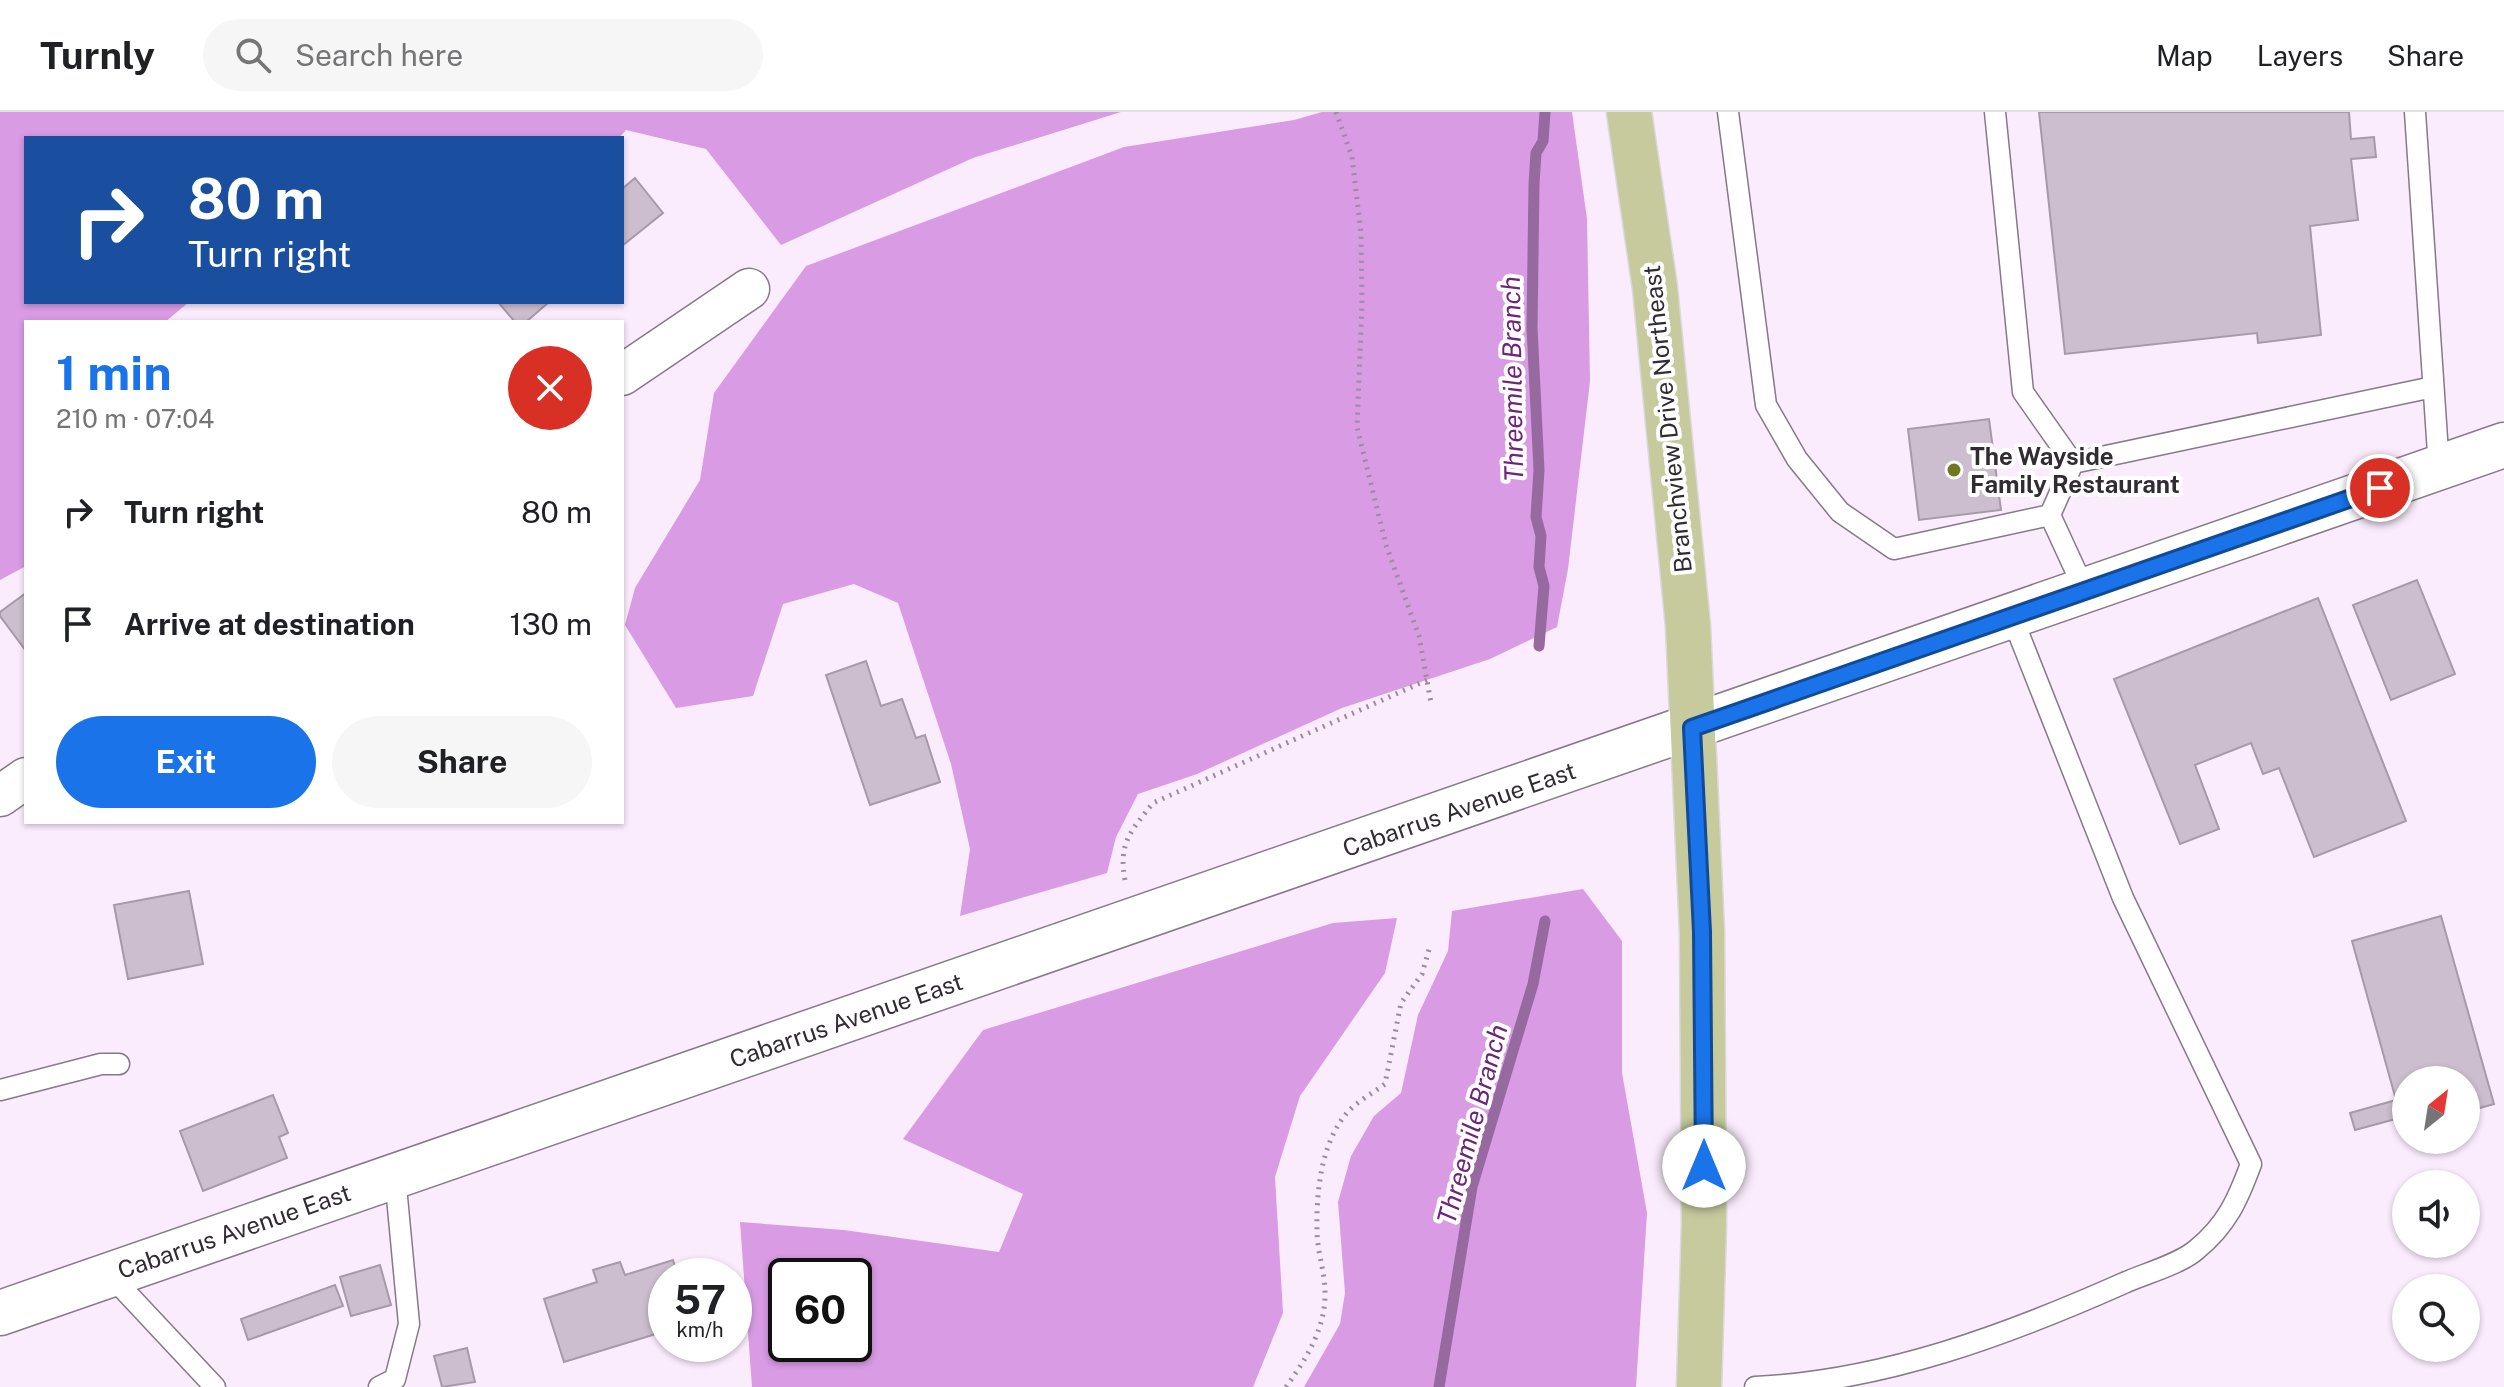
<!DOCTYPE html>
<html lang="en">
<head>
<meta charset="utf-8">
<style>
	body { margin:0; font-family:"Public Sans",sans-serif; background:#f6f6f6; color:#202124; height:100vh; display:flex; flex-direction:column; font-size:30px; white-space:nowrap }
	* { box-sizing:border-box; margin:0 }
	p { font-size:26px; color:#757577 }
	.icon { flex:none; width:44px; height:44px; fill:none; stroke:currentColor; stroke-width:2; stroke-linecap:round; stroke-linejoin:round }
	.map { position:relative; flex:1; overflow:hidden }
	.sheet { position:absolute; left:24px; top:208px; width:600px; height:504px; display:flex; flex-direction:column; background:#fff; border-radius:0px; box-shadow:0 2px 6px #0004 }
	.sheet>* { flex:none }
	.banner { position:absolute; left:24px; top:24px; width:600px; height:168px; border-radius:0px; box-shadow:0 2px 6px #0004; background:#1a4fa0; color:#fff; overflow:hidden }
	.needle { width:52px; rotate:30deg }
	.controls { position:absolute; left:2392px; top:954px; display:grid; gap:16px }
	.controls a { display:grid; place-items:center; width:88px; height:88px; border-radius:50%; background:#fff; box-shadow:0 2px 6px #0004; font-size:40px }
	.speed { position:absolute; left:648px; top:1146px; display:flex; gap:16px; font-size:40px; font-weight:700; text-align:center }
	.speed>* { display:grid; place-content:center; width:104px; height:104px; border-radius:50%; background:#fff; box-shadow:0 2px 6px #0004; line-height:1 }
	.speed small { font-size:20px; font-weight:400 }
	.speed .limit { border:4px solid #111; border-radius:12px; background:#fff; color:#111 }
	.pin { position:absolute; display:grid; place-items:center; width:68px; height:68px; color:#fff; margin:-34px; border:4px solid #fff; border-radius:50%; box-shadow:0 2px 8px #0007 }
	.me { position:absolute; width:88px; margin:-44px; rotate:0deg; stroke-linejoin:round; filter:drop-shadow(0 0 6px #0008) }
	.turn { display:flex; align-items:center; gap:28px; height:168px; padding:0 32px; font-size:36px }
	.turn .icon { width:104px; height:104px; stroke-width:2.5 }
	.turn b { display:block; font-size:56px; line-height:68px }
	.round { display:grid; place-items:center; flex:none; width:84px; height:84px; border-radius:42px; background:#f6f6f6 }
	.summary { display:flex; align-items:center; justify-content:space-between; height:136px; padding:0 32px }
	h1 { font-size:48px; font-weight:700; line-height:60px; color:#1a73e8 }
	.cta { display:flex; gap:16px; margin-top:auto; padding:16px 32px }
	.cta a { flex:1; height:92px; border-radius:48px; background:#1a73e8; color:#fff; font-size:32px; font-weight:700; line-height:92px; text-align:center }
	.cta a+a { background:#f6f6f6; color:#202124 }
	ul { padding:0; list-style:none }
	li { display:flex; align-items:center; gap:24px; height:112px; padding:0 32px }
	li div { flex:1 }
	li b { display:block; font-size:30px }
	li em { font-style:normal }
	header { display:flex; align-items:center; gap:48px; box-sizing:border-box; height:112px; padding:0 40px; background:#fff; border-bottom:2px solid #e0e0e0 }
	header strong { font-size:38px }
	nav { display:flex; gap:44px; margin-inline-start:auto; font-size:28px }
	.search { width:560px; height:72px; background:#f6f6f6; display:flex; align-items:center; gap:20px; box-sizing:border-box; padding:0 28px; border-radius:44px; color:#757577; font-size:30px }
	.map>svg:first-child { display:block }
</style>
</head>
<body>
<header>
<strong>Turnly</strong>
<div class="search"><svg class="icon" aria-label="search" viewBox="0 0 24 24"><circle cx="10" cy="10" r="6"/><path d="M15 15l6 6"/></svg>Search here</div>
<nav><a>Map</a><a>Layers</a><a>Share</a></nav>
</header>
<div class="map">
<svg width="2504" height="1275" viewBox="0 0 2504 1275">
	<rect width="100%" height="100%" fill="#fbecfd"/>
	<path fill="#d99be4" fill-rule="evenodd" d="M0 0H1121L973 46 781 133 706 37 626 18 619 26H26V190H189L165 210H26V454L0 468Z
		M1322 0H1572L1587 107 1590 269 1568 457 1557 515 1490 547 1342 596 1197 662 1138 682 1116 725 1107 761 960 804 970 737 951 652 898 491 854 472 783 492 753 584 676 596 625 513 635 476 700 368 714 281 806 154 1124 35 1294 8Z
		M1583 777 1622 829V961L1647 1101 1636 1275H1304L1340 1212 1345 1181 1338 1090 1351 1044 1374 1004 1401 981 1418 903 1448 839 1452 799Z
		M1397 806 1385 861 1300 984 1275 1065 1283 1201 1253 1275H752L740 1110 844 1118 999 1140 1023 1082 903 1027 983 918 1333 811ZM786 1164H854V1232H786Z"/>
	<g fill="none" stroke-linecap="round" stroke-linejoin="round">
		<path stroke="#966a9e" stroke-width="11" d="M1539 534 1544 474 1539 455 1541 424 1536 405 1539 358 1532 216 1534 72 1536 41 1543 29 1545 0
			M1439 1275 1472 1075 1533 872 1545 809"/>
	</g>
	<path fill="#ccbece" stroke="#a699a8" stroke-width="2" d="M2039 0H2349L2351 27 2374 25 2376 45 2351 47 2358 108 2310 114 2321 223 2258 231 2257 221 2065 242Z
		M635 66 663 101 622 134V77Z
		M498 190H549L526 210H515Z
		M1989 307 2001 398 1919 408 1908 317Z
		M2417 468 2455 562 2391 588 2353 493Z
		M26 481V539L0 504V500Z
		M2318 486 2406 709 2314 745 2279 656 2263 662 2251 631 2195 653 2219 717 2180 732 2114 567Z
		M866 549 881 594 902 587 916 626 925 623 940 670 870 693 826 563Z
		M189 779 203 852 128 867 114 793Z
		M2441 804 2494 992 2466 1000V968H2406V1016L2403 1005 2355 1018 2350 1001 2396 988 2352 829Z
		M273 983 288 1021 279 1025 287 1046 203 1079 180 1019Z
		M673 1148 678 1164H666V1219L564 1250 544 1187 597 1170 593 1158 620 1150 625 1163Z
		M380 1153 391 1193 351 1204 340 1165Z
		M335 1173 343 1194 248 1228 241 1207Z
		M467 1236 475 1270 442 1275 434 1244Z"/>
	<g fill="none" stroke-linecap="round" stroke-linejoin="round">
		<g stroke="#867988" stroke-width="23">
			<path id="lane" d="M1728 0 1766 293 1797 347 1840 400 1894 437 2050 403 2085 479
				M1995 0 2023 280 2073 351
				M2415 0 2439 356
				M2050 403 2073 351 2433 275
				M0 978 101 952H119
				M109 1162 215 1275
				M379 1275 395 1267 409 1212 395 1064
				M1755 1275C1884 1269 2007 1223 2124 1171 2144 1162 2180 1152 2196 1138 2227 1113 2238 1087 2251 1052L2123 786 2012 505"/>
		</g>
		<g stroke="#867988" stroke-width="43">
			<path id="street" d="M622 263 749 177
				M0 684 26 666"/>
		</g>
		<g stroke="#867988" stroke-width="47">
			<path id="secondary" d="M0 1201 2504 333"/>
		</g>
		<g stroke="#dad9da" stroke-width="47">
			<path id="primary" d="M1629 0 1655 176 1688 514 1702 820 1704 1112 1699 1275"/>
		</g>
		<path stroke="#988d99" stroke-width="5" stroke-dasharray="2 6" stroke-linecap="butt" d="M1336 0 1352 45 1361 121 1362 192 1357 315 1386 433 1419 524 1431 591
			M1125 768C1118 731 1131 719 1153 691L1427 568
			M1286 1275C1306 1247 1326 1216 1325 1180 1325 1160 1317 1139 1317 1119 1316 1081 1321 1032 1346 1002 1356 990 1373 981 1385 972L1401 891 1422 862 1430 834"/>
		<use href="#lane" stroke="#fff" stroke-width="20"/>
		<use href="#street" stroke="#fff" stroke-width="40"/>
		<use href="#secondary" stroke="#fff" stroke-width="44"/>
		<use href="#primary" stroke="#c6ca9d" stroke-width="44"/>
	</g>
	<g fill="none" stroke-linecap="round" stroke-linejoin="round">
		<g stroke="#114b97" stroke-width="20">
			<path id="route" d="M1704 1054 1702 820 1692 616 2380 376"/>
		</g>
		<use href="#route" stroke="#1a73e8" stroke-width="14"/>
	</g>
	<circle fill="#717720" stroke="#fff" stroke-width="3" cx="1954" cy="358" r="8"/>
	<g text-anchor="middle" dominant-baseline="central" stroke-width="8" stroke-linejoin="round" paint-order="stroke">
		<g font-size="24" fill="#312b32" stroke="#fff">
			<text transform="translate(1667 307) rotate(-96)">Branchview Drive Northeast</text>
			<text transform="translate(1459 697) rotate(-19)">Cabarrus Avenue East</text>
			<text transform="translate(846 908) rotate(-19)">Cabarrus Avenue East</text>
			<text transform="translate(234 1119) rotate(-19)">Cabarrus Avenue East</text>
		</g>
		<g font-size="24" font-weight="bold" fill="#312b32" stroke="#fff" text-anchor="start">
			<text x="1970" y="344">The Wayside<tspan x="1970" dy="28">Family Restaurant</tspan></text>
		</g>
		<g font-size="26" font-style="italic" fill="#6d247a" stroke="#fff">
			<text transform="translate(1512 267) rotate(-91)">Threemile Branch</text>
			<text transform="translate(1472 1012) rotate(-75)">Threemile Branch</text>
		</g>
	</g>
</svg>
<div class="controls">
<a><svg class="needle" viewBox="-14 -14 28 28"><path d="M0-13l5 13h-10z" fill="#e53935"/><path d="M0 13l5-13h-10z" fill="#757577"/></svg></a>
<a><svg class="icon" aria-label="sound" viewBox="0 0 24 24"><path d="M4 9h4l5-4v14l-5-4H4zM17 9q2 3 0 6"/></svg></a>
<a><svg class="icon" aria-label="search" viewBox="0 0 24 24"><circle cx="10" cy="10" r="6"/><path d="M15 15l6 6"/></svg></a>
</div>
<div class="speed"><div>57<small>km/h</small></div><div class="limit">60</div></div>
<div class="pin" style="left:2380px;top:376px;background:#d93025"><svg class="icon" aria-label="arrive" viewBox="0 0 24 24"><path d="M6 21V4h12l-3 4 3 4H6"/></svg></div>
<svg class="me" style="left:1704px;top:1054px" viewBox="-20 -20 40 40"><circle r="19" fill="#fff"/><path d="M0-13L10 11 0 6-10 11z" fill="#1a73e8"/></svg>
<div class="banner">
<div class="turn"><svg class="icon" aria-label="right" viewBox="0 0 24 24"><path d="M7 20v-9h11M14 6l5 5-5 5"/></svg><div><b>80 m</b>Turn right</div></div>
</div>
<section class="sheet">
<div class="summary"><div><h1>1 min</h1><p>210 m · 07:04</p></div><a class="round" style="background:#d93025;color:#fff"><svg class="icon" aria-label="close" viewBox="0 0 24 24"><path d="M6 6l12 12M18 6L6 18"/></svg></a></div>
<ul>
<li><svg class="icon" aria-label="right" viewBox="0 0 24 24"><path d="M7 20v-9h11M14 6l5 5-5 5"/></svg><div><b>Turn right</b></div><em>80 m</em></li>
<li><svg class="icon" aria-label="arrive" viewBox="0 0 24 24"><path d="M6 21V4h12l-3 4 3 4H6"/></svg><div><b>Arrive at destination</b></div><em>130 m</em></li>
</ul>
<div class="cta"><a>Exit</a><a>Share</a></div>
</section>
</div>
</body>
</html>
